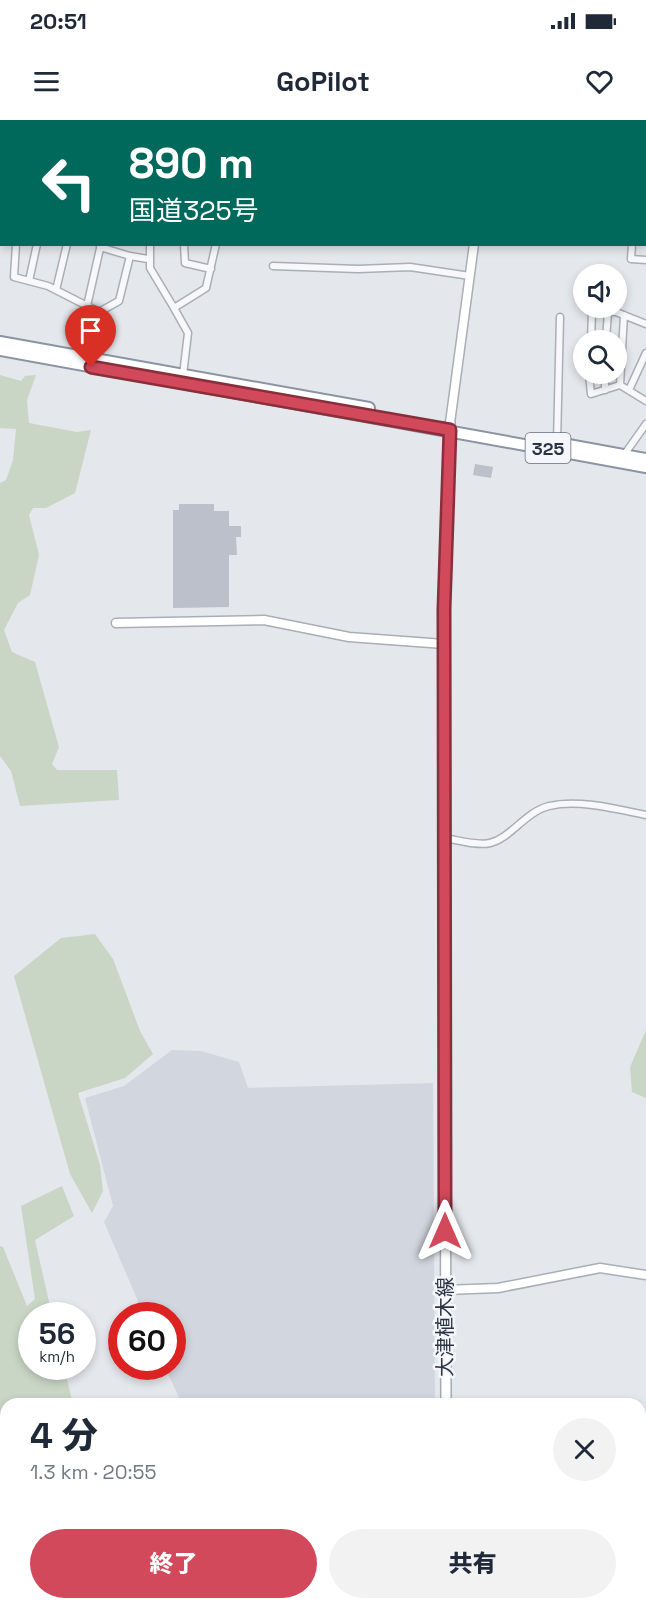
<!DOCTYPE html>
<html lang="ja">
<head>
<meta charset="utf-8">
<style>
	body { margin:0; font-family:"Space Grotesk","Noto Sans JP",sans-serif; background:#f2f2f3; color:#1f2937; height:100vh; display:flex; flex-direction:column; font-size:22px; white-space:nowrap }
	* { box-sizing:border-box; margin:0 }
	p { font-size:20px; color:#747a83 }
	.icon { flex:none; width:33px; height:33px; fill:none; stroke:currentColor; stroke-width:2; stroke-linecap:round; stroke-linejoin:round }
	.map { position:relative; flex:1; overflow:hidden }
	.sheet { position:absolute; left:0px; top:1278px; width:646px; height:212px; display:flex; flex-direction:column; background:#fff; border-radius:18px 18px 0 0; box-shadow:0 3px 9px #0003 }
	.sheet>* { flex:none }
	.hud { position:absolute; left:0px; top:0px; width:646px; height:126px; box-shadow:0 3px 9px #0003; background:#00695c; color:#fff; overflow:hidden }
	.tools { position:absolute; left:573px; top:144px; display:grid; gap:12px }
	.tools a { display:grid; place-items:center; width:54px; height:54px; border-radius:50%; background:#fff; box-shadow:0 3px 9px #0003; font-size:30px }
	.speed { position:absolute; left:18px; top:1182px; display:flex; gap:12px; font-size:30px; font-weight:700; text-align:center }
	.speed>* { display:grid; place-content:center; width:78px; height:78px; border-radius:50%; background:#fff; box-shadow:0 3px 9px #0003; line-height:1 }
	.speed small { font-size:15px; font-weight:400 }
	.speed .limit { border:9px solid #d22; background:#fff; color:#111 }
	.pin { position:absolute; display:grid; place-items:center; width:51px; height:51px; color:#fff; margin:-62px -26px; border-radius:50% 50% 50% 0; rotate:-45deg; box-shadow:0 0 6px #0007 }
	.pin .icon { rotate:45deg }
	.me { position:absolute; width:66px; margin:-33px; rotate:0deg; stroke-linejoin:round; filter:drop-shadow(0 0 4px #0008) }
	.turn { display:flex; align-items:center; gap:21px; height:126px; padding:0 30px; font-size:27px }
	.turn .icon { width:78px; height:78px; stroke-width:2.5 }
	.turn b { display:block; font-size:42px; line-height:51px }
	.round { display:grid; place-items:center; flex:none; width:63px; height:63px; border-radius:32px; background:#f2f2f3 }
	.summary { display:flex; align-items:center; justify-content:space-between; height:102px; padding:0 30px }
	h1 { font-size:36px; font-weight:800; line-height:45px }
	.action { display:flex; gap:12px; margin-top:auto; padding:12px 30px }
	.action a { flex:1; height:69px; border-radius:36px; background:#d1495b; color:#fff; font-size:24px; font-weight:800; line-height:69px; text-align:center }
	.action a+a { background:#f2f2f3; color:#1f2937 }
	.status { display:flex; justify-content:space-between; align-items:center; height:42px; padding:0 30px; background:#fff; direction:ltr }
	.status svg { height:16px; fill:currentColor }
	header { display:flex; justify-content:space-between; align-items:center; height:78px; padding:0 30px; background:#fff; font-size:27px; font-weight:800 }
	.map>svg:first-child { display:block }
</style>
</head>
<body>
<div class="status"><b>20:51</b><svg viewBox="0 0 49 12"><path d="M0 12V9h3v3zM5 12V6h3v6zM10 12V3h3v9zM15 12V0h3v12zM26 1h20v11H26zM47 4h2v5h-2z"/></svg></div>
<header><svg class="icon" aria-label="menu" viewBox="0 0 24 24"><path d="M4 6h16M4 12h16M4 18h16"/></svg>GoPilot<svg class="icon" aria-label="heart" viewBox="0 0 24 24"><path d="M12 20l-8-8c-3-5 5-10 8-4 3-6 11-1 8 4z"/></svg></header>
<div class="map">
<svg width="646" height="1489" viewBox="0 0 646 1489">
	<rect width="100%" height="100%" fill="#e4e7ec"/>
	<path fill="#d2d6de" d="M172 930 201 931 239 942 248 968 433 963 435 1284H182L165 1247 172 1246V1196L144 1195 104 1102 113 1086 85 978 124 966Z
		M202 1484H437V1489H203Z"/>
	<path fill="#c9d6c5" d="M0 255 21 261 25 256 36 255 27 280 29 303 77 312 91 310 75 373 46 388H33L29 395 39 435 30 475 18 483 4 510 12 532 35 542 59 627 52 644 57 650H117L119 680 20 686 11 651 0 636V363L6 360 13 340 16 309 0 308Z
		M95 814 113 839 140 911 153 934 125 958 78 973 100 1045 103 1071 92 1093 70 1054 14 856 61 818Z
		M646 910V978L632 972 630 947Z
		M62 1066 74 1096 35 1120 52 1195 32 1196V1246L64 1247 73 1284H6V1296H0V1126L3 1127 27 1186 35 1179 21 1086Z"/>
	<path fill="#bbc0ca" d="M475 344 493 347 491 358 473 355Z
		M179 384H214V391H229V406H241V417H236L237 435H229V487L173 488V390H179Z"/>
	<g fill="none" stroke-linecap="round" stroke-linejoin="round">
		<g stroke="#a9aeb7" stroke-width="9">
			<path id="street" d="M347 0V2
				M379 0V2
				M619 2V0
				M645 10 646 11
				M645 22 646 21
				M645 101H646
				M16 124 14 157 48 166 99 192 119 181 130 136 148 139
				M150 124V148L174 188 206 168 216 124
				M184 124 185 143 211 149
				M632 124 631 139 646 140
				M100 127 130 136
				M273 146 358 149 410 147 470 156
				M29 161 37 124
				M56 170 67 124
				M87 186 101 124
				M174 188 188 213 183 255
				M591 220 592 192H616L646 204
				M606 220 608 192
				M589 254 591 274 620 265 646 281
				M605 254V270
				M620 265 624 195
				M629 270 646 233
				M557 323 560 197
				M624 335 646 304
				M444 718C458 720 477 726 490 723 511 718 525 692 549 686 579 679 616 689 646 695
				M0 1353 6 1351
				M640 1406 646 1408"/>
		</g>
		<g stroke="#a9aeb7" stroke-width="11">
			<path id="secondary" d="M159 0H172
				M491 2V0
				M450 303 474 124
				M116 503 264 500 349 517 444 524
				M445 1170 498 1168 600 1148 646 1155
				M0 1303H6
				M195 1484 196 1489"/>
		</g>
		<g stroke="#a3abb8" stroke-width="12">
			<path id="primary" d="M446 1284 444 489 450 303
				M447 1484V1489"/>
		</g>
		<g stroke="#8b94a3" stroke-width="14">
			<path id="highway" d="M0 222 369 288
				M0 230 646 347
				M552 322 646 339"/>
		</g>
		<use href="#street" stroke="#f7f8fa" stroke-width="6"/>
		<use href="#secondary" stroke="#fff" stroke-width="8"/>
		<use href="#primary" stroke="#fff" stroke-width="9"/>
		<use href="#highway" stroke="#fff" stroke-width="10"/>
	</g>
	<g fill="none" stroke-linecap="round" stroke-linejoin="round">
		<g stroke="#882f3b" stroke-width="15">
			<path id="route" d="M91 247 450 310 444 489 445 1111"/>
		</g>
		<use href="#route" stroke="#d1495b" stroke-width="10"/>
	</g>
	<g text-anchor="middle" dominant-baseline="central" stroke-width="5" stroke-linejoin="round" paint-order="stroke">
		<rect fill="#f4f6f9" stroke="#676e7b" stroke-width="1.5" x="525.5" y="313" width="45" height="30" rx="4.5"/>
		<g font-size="18" font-weight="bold" fill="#2b3445">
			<text x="548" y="328">325</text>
		</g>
		<g font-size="20" fill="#2b3445" stroke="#f4f6f9">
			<text transform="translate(445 1207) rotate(-90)">大津植木線</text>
		</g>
	</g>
</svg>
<div class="tools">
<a><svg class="icon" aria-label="sound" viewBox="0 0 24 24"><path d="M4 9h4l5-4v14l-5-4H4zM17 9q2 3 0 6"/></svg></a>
<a><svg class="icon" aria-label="search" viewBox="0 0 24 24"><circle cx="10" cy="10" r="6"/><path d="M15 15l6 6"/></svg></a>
</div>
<div class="speed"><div>56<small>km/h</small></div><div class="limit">60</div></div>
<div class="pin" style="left:91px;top:247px;background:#d93025"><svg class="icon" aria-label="arrive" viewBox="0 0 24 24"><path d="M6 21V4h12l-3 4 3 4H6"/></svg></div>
<svg class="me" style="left:445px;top:1111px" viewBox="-20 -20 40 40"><path d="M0-17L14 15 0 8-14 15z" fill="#d1495b" stroke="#fff" stroke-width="4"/></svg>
<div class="hud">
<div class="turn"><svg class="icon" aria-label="left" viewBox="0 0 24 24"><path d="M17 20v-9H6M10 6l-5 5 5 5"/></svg><div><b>890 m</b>国道325号</div></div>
</div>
<section class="sheet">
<div class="summary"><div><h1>4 分</h1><p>1.3 km · 20:55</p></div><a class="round"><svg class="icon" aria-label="close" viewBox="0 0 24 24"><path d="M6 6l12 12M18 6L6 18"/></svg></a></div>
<div class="action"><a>終了</a><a>共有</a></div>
</section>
</div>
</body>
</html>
